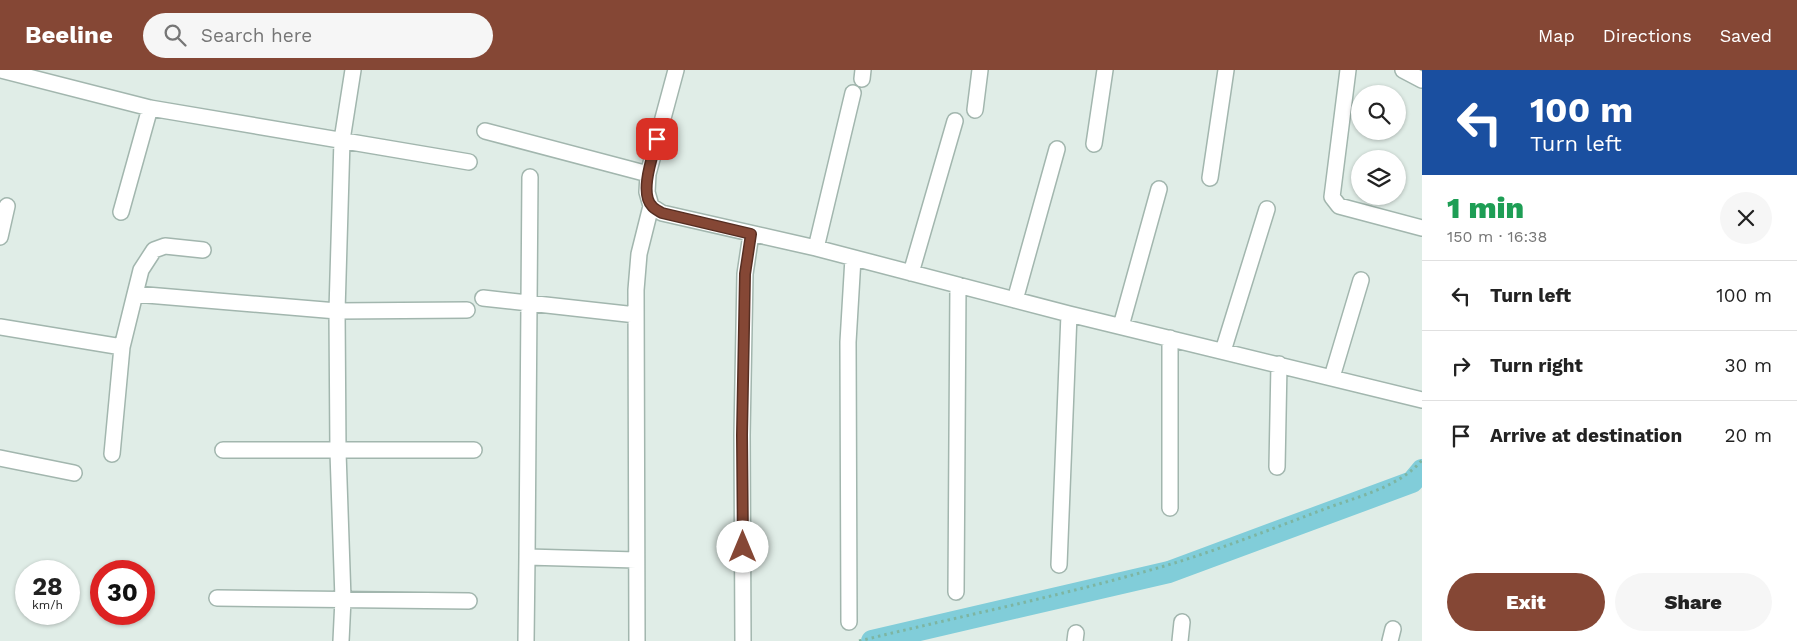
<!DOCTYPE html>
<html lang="en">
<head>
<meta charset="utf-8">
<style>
	body { margin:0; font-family:"Work Sans",sans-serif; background:#f6f6f6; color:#222; height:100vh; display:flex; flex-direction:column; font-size:19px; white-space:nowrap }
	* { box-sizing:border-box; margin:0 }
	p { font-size:16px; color:#767676 }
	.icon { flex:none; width:28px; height:28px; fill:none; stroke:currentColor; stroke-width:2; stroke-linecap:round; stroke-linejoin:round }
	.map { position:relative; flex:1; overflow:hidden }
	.sheet { display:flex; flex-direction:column; background:#fff; width:375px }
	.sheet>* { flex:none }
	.banner { background:#1a4fa0; color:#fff; overflow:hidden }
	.buttons { position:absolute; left:1351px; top:15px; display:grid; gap:10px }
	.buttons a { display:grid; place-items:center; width:55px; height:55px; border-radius:50%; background:#fff; box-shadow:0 1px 4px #0004; font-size:25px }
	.speed { position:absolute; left:15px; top:490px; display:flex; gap:10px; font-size:25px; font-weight:700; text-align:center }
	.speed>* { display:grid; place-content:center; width:65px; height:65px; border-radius:50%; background:#fff; box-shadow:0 1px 4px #0004; line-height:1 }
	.speed small { font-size:12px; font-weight:400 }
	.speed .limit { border:8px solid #d22; background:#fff; color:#111 }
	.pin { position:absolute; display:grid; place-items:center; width:42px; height:42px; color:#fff; margin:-21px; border-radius:10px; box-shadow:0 2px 8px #0006 }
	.me { position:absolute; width:55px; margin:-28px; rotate:0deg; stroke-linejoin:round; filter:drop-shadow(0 0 4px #0008) }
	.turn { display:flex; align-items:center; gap:18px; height:105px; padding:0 25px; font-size:22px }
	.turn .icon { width:65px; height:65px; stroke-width:2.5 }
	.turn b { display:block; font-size:35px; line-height:42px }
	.round { display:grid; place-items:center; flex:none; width:52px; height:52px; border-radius:26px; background:#f6f6f6 }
	.overview { display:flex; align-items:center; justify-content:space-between; height:85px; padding:0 25px }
	h1 { font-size:30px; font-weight:800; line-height:38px; color:#1e9e55 }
	.cta { display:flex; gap:10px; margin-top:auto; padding:10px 25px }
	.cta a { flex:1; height:58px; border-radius:30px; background:#854735; color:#fff; font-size:20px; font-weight:800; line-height:58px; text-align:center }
	.cta a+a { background:#f6f6f6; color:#222 }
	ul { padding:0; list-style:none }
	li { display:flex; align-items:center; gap:15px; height:70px; padding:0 25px; border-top:1px solid #e0e0e0 }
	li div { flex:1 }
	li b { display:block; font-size:19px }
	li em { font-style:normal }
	header { display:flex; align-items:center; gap:30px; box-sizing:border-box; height:70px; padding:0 25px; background:#854735; color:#fff }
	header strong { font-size:24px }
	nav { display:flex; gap:28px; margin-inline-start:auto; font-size:18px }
	.search { width:350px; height:45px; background:#f6f6f6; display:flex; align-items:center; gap:12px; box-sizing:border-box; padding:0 18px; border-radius:28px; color:#767676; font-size:19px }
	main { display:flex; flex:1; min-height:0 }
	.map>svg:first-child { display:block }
</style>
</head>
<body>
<header>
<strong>Beeline</strong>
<div class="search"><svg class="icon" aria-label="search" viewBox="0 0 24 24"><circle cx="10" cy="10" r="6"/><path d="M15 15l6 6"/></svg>Search here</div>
<nav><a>Map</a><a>Directions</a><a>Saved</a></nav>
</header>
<main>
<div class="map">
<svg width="1422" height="571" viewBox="0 0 1422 571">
	<rect width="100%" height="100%" fill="#e0ede7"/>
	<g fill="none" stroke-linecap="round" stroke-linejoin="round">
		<path stroke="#81cdd9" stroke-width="22" d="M872 571 1169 502 1412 412 1422 400"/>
		<g stroke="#a2b6ae" stroke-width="18">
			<path id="minor" d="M1 0 150 38 469 92
				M676 0 648 104 647 122 651 136 662 143 816 178 1069 244 1422 330
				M1348 0 1332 127 1339 136 1422 158
				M1403 0 1422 10
				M862 9 863 0
				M975 40 980 0
				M485 61 648 104
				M1094 74 1105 0
				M530 107 527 487 636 490
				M1210 108 1226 0
				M121 142 150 38
				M0 167 7 136
				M816 178 853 23
				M911 203 955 51
				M135 224 141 200 154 180 165 176 203 180
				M483 228 636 245
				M1015 230 1057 79
				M1121 256 1159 119
				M0 257 122 277 135 224 337 241 467 240
				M1223 281 1267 139
				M1332 307 1361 210
				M223 380H474
				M112 384 122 277
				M0 388 74 403
				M1277 397 1279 294
				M1170 438V268
				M1059 495 1069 244
				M956 522 958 215
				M217 528 469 531
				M849 552 848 272 853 188
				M341 571 343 529 338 382 337 241 342 70 353 0
				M526 571 527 487
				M637 571 636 220 639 184 651 136
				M743 571 742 365 745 204 751 164
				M1075 571 1076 563
				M1180 571 1182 552
				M1390 571 1393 559"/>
		</g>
		<path stroke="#7db5a2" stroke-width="3" stroke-dasharray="2.5 4" stroke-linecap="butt" d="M859 571C957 547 1056 527 1154 499 1211 483 1266 461 1322 440 1355 427 1399 418 1422 390"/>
		<use href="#minor" stroke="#fff" stroke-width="15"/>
	</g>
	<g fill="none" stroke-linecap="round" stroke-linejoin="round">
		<g stroke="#562e22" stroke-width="12">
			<path id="route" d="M657 69C653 85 639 123 652 136 654 139 659 141 662 143L751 164 745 204 742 365 743 477"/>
		</g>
		<use href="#route" stroke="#854735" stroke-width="9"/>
	</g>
</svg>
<div class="buttons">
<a><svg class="icon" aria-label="search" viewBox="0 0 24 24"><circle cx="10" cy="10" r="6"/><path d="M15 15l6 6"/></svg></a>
<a><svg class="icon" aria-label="layers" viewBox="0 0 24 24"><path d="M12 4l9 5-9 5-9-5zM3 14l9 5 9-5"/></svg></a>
</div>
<div class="speed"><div>28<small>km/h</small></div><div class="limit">30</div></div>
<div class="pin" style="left:657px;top:69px;background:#d93025"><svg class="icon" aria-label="arrive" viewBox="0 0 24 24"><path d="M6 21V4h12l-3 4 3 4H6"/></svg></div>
<svg class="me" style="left:743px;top:477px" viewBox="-20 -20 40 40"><circle r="19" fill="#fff"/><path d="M0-13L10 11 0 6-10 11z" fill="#854735"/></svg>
</div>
<section class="sheet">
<div class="banner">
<div class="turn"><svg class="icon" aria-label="left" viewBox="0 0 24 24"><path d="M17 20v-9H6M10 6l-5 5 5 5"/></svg><div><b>100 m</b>Turn left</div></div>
</div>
<div class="overview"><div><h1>1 min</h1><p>150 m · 16:38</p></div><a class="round"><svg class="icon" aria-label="close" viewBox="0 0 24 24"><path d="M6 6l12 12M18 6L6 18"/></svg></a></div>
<ul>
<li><svg class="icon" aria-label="left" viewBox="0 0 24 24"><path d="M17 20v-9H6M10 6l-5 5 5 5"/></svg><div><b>Turn left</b></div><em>100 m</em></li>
<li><svg class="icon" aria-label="right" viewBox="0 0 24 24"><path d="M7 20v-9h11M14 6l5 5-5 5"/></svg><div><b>Turn right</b></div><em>30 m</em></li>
<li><svg class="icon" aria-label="arrive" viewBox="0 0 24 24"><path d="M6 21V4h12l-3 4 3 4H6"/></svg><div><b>Arrive at destination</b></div><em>20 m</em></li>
</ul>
<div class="cta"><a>Exit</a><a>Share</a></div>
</section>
</main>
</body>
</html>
